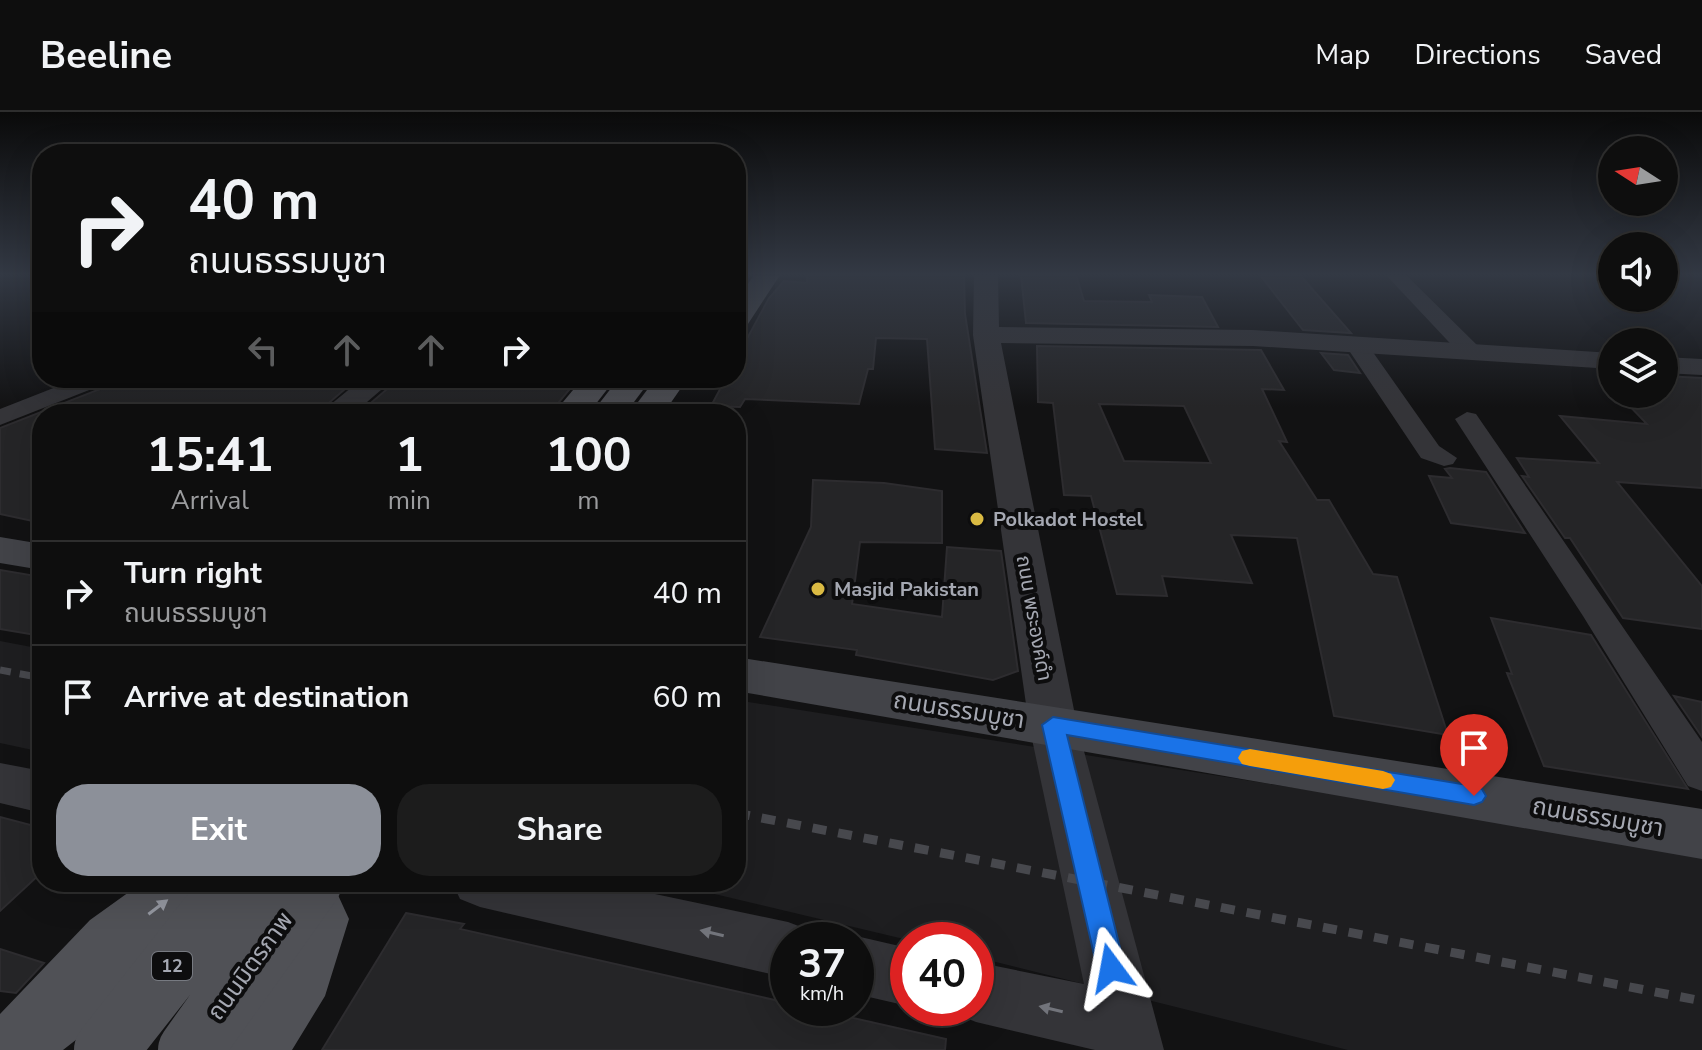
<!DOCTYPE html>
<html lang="en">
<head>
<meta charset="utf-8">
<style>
	body { margin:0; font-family:"Nunito Sans","Noto Sans Thai",sans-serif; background:#1c1c1c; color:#f1f3f6; height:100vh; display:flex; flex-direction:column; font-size:30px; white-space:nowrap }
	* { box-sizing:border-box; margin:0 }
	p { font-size:26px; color:#9b9c9e }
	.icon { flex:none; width:44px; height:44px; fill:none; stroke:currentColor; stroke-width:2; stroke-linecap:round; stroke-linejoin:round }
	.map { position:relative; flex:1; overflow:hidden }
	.sheet { position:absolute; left:32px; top:292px; width:714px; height:488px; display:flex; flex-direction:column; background:#0e0e0e; border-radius:32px; box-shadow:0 8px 32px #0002,0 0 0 2px #2e2e2e }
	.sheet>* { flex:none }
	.banner { position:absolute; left:32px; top:32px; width:714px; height:244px; border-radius:32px; box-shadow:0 8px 32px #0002,0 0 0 2px #2e2e2e; background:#0e0e0e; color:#f1f3f6; overflow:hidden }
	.needle { width:52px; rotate:282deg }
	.tools { position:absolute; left:1598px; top:24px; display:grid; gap:16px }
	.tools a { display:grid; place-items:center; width:80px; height:80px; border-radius:50%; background:#0e0e0e; box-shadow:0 8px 32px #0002,0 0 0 2px #2e2e2e; font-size:40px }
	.speed { position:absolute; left:770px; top:810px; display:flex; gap:16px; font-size:40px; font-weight:700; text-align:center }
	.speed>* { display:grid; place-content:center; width:104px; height:104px; border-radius:50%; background:#0e0e0e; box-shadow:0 8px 32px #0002,0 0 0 2px #2e2e2e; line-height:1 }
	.speed small { font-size:20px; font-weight:400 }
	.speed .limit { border:12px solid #d22; background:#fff; color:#111 }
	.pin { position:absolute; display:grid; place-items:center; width:68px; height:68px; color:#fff; margin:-82px -34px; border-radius:50% 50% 50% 0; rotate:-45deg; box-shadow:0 0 8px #0007 }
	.pin .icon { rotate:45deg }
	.me { position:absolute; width:88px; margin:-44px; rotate:347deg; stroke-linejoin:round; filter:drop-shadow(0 0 6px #0008) }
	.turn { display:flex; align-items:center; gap:28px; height:168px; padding:0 24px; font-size:36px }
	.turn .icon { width:104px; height:104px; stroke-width:2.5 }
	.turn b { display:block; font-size:56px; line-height:68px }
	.lanes { display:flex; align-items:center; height:76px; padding:0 24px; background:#0003; justify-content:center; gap:40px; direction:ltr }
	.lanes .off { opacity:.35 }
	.eta { display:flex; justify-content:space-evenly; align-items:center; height:136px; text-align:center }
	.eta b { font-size:48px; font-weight:700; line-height:56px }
	.cta { display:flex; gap:16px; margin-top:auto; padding:16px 24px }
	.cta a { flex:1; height:92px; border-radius:32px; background:#8c9099; color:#fff; font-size:32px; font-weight:700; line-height:92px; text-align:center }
	.cta a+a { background:#1c1c1c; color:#f1f3f6 }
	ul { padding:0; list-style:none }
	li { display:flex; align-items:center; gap:24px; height:104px; padding:0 24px; border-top:2px solid #2e2e2e }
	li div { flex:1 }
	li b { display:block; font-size:30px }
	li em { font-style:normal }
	header { display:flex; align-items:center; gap:48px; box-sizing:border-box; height:112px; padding:0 40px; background:#0e0e0e; border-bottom:2px solid #2e2e2e }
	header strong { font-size:38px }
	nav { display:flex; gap:44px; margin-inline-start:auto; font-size:28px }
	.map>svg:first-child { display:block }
</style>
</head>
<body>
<header>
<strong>Beeline</strong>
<nav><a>Map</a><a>Directions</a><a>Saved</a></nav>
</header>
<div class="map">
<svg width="1702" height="938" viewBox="0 0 1702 938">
	<rect width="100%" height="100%" fill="#121213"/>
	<path fill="#1e1e20" d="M0 529 42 537V640L0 631Z
		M736 588 1702 740V938H1348L976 845V828H908L664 770H736Z"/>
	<path fill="#252527" stroke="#2d2c2f" stroke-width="2" fill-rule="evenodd" d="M807 163H964L965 202 987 341 935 337 927 227 876 226 873 257H868L859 292 745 287 740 295 711 294 726 266H736V247L769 186 784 169 807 171Z
		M1021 163H1076L1084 189 1152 190 1149 183 1202 185 1218 215 1026 211Z
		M1260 163H1300L1351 221 1303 218Z
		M1037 234 1261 238 1284 278 1262 277 1287 330 1279 329 1317 388H1329L1373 462 1397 465 1448 623 1334 604 1297 426 1231 423 1252 471 1162 464 1167 484 1117 482 1091 384 1064 383 1053 291 1038 290ZM1099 292 1184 294 1211 351 1124 349Z
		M1321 241 1348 243 1360 261 1334 258Z
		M1664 264 1702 266V376L1617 370 1702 474V517L1623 506 1570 426H1565L1522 364 1529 365 1517 346 1599 351 1560 304 1647 312 1618 282H1664Z
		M114 266H338L333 269 353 270 316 302H42V411L0 402V316L108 274Z
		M448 266H579L549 302H358L393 272 436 274Z
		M1450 356 1486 360 1525 421 1451 411 1429 364 1452 366 1445 357Z
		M813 368 884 371 942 379V431L860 430 852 492 942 505 947 435 1001 439 1018 559 993 568 856 543 857 538 760 525 811 415Z
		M0 458 42 465V524L0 517Z
		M1491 506 1591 523 1688 677 1544 654 1507 561 1512 562Z
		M1674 584 1702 590V625Z
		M0 705 42 716V760L0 799Z
		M406 801 464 812 460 817 788 891V896H809L946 927 945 938H322Z
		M0 837 44 851 16 881 0 879Z"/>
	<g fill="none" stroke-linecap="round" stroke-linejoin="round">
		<path fill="#343438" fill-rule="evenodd" d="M1386 163H1406L1478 234 1481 239 1478 244H1462Z
			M1355 225 1363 226 1439 334 1457 346 1453 352 1444 354 1421 346 1344 231Z
			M79 266H111L107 271 0 313V297Z
			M1467 300 1476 302 1702 630V679L1688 674 1583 504 1455 307Z"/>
		<path fill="#343438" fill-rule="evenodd" d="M974 163H998L999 215 1253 218 1612 241V257L1253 234 1001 231 1077 613 1164 938H1095L976 910 954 901 951 896H976V850L1084 872 1029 613 973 223Z
			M1664 245 1702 247V263L1664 261Z
			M363 266H395L353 302H319Z
			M0 651 42 659V701L0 691Z
			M452 770H598L788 810 809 818 814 828H788V866L480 795 460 787Z
			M856 824 908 836V894L856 882V828H846Z"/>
		<path fill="#424348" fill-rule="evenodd" d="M0 425 42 432V458L0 451Z
			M736 545 1702 697V747L736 579Z"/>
		<path fill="#505156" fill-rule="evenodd" d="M754 163H780L746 215 736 217V189Z
			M583 266H616L588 302H553Z
			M619 266H652L625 302H591Z
			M656 266H688L663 302H629Z
			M143 770H258L249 789 197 802 190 808 220 805 276 834 285 807 283 802 267 796 258 777 261 770H332L349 807 325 884 292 938H212L227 882 212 868 167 872 136 881 63 938H0V902L90 808Z"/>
		<path stroke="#47484d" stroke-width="7" stroke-dasharray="11 9" stroke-linecap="butt" d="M0 558 42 566"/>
		<path stroke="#47484d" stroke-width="9" stroke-dasharray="14 12" stroke-linecap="butt" d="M736 701 1702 889"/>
		<path stroke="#505156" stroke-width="64" d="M106 938 238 770
			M190 938 310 770"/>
	</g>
	<defs><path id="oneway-solid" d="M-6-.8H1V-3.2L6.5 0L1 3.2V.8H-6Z" transform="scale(2)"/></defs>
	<use fill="#9497a0" href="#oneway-solid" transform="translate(158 795) rotate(-37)"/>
	<g fill="#72747b">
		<use href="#oneway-solid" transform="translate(712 821) rotate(-167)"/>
		<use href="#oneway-solid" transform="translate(1051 897) rotate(-167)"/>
	</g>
	<linearGradient id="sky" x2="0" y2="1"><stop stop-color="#0a0a0a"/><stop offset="0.55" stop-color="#333944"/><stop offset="1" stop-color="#333944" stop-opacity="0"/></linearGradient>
	<rect width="1702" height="295" fill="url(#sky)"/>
	<path fill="#1a73e8" stroke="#114b97" stroke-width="2" d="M1053 605 1474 674 1482 677 1486 684 1482 690 1474 693 1067 623 1125 856 1121 865 1111 869 1101 865 1097 856 1042 613Z"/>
	<path fill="#f59e0b" d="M1250 637 1383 659 1391 662 1395 668 1391 675 1383 677 1250 654 1242 652 1238 646 1242 639Z"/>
	<g fill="#daba43" stroke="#0d0d0e" stroke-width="3">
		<circle cx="977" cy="407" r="8"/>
		<circle cx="818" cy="477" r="8"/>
	</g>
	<g text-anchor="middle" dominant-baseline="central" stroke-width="8" stroke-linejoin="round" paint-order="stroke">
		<rect fill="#0d0d0e" stroke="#777a81" stroke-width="2" x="152" y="840" width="40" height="28" rx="6"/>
		<g font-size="18" font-weight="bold" fill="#a5a8b2">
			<text x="172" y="854">12</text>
		</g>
		<g font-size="20" font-weight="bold" fill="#a5a8b2" stroke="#0d0d0e" text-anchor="start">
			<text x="993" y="407">Polkadot Hostel</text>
			<text x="834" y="477">Masjid Pakistan</text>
		</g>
		<g font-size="20" fill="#a5a8b2" stroke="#0d0d0e">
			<text transform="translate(1034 506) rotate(80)">ถนน พระองค์ดำ</text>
		</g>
		<g font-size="24" fill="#a5a8b2" stroke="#0d0d0e">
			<text transform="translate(959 598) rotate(9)">ถนนธรรมบูชา</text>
			<text transform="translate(1598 705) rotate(10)">ถนนธรรมบูชา</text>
			<text transform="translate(250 854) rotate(-54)">ถนนมิตรภาพ</text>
		</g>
	</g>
</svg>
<div class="tools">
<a><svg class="needle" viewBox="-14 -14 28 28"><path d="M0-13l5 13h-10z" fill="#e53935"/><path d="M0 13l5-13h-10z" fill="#9b9c9e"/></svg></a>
<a><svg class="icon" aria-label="sound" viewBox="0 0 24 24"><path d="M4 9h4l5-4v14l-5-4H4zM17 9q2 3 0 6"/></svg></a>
<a><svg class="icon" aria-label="layers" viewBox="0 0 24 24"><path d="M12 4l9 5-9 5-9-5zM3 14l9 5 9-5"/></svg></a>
</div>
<div class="speed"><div>37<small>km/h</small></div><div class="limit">40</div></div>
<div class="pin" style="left:1474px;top:684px;background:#d93025"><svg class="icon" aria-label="arrive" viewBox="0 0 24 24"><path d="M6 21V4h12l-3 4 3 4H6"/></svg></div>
<svg class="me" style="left:1111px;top:856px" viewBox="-20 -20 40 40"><path d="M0-17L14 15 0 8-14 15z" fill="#1a73e8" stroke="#fff" stroke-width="4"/></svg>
<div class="banner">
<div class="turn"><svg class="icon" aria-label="right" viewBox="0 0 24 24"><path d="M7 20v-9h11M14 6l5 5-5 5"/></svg><div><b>40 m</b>ถนนธรรมบูชา</div></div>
<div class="lanes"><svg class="icon off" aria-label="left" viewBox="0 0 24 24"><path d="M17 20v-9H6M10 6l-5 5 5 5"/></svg><svg class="icon off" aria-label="ahead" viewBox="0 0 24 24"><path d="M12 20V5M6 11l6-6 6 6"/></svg><svg class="icon off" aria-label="ahead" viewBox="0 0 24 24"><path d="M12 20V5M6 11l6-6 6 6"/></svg><svg class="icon" aria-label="right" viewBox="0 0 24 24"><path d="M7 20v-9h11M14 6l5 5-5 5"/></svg></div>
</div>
<section class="sheet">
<div class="eta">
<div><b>15:41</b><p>Arrival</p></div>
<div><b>1</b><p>min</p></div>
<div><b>100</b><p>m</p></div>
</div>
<ul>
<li><svg class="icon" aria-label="right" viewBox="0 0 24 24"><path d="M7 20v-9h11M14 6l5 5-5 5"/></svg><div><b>Turn right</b><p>ถนนธรรมบูชา</p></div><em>40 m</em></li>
<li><svg class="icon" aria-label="arrive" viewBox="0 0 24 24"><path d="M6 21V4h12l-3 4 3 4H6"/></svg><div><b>Arrive at destination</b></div><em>60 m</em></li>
</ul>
<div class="cta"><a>Exit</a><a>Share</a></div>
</section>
</div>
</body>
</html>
